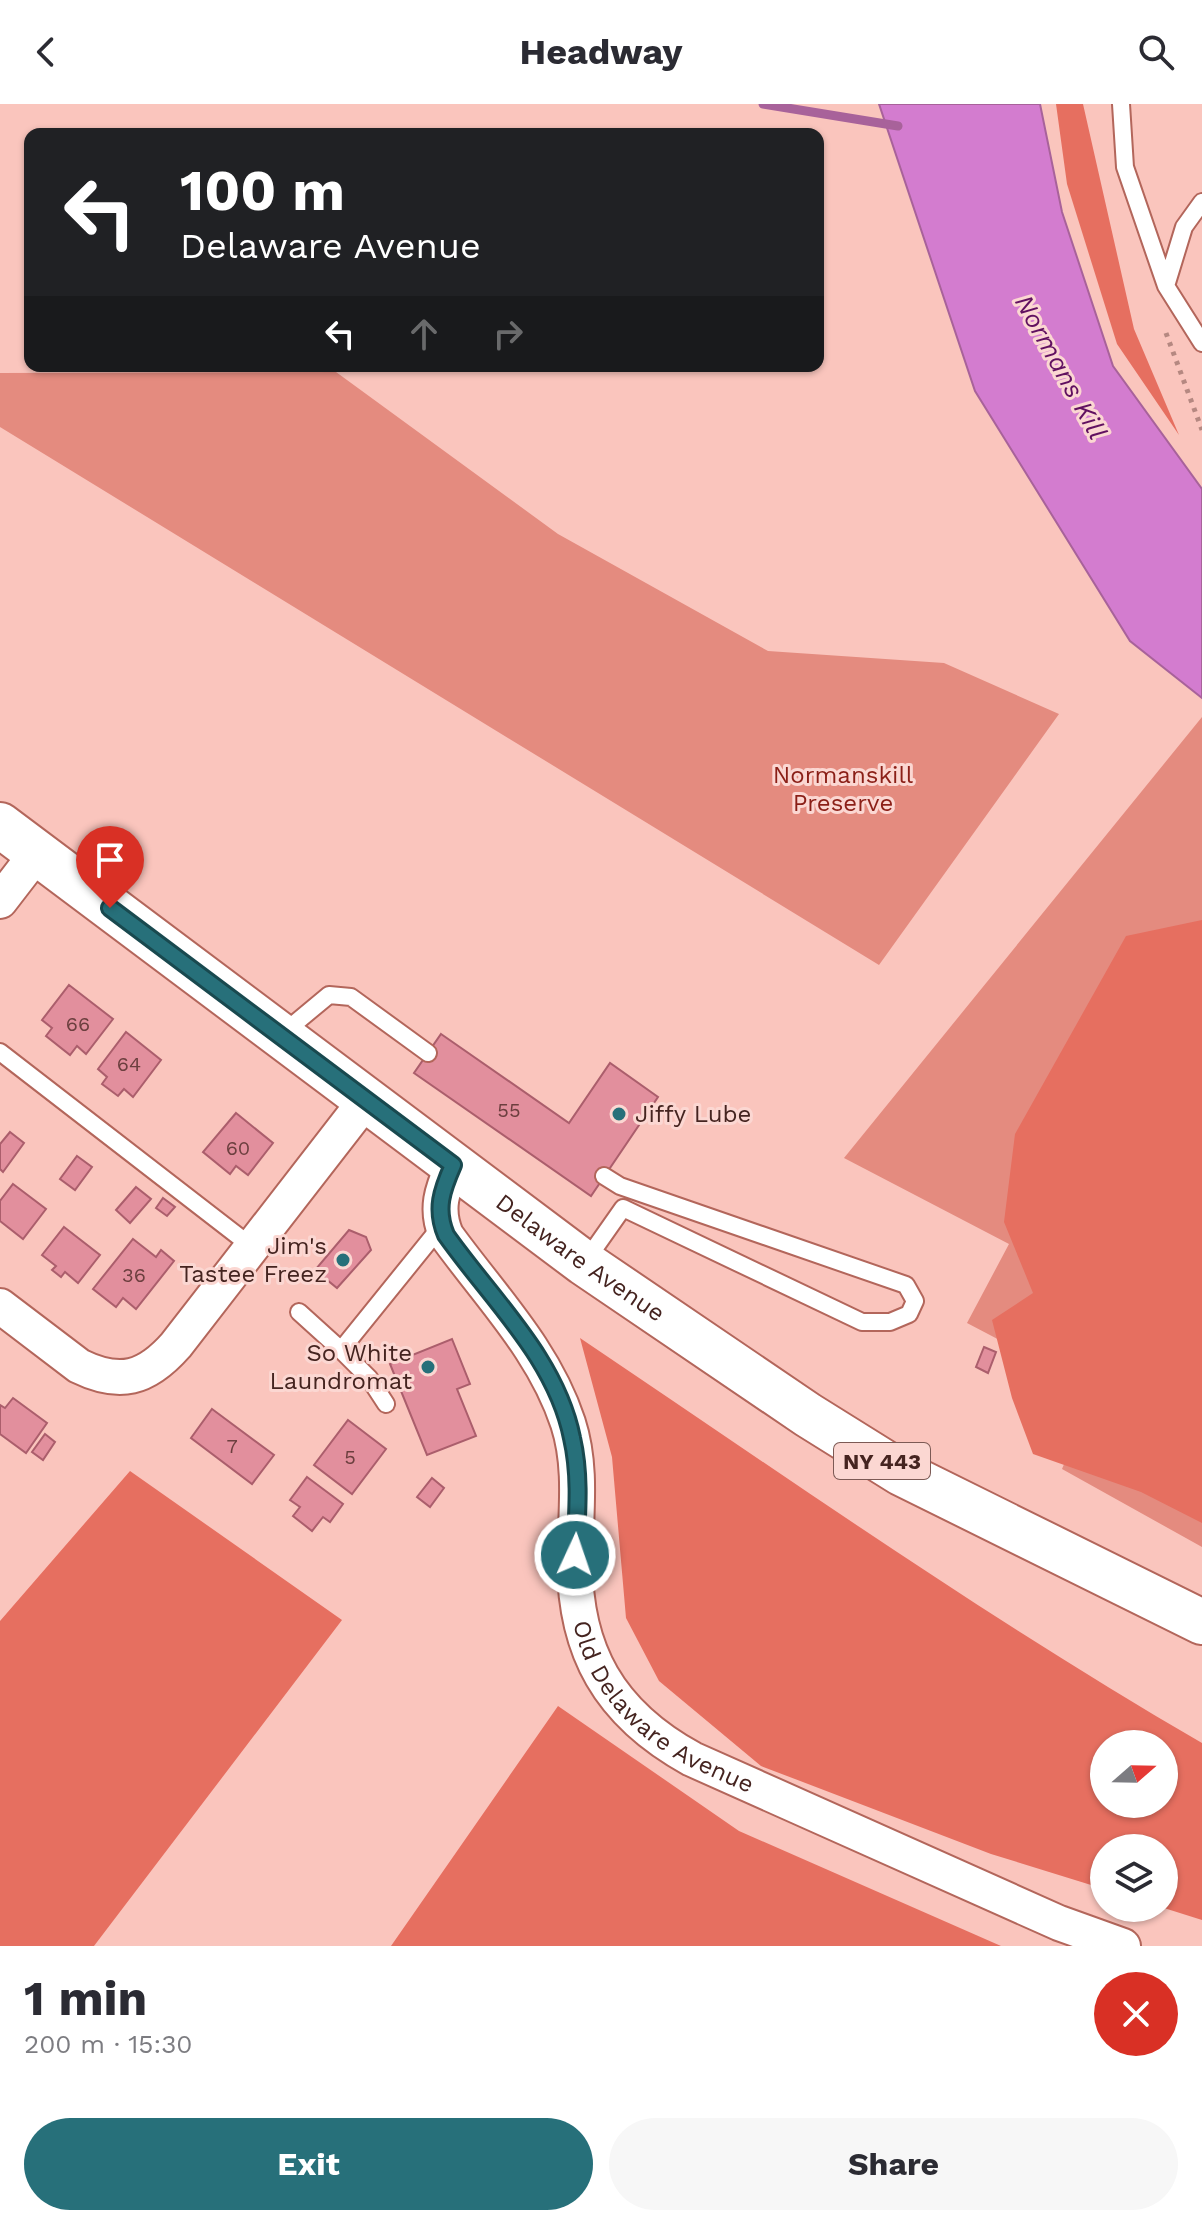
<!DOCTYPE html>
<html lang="en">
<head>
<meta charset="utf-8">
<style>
	body { margin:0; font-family:"Work Sans",sans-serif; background:#f7f7f7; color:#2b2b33; height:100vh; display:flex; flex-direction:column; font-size:30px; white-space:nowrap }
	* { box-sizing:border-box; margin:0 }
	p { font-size:26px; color:#7c7c81 }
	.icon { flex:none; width:44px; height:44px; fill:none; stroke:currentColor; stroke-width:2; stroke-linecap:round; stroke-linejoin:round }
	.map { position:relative; height:1842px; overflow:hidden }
	.drawer { display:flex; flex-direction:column; background:#fff; flex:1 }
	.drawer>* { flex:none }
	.hud { position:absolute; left:24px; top:24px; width:800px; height:244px; border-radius:16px; box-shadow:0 2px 6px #0004; background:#202124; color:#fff; overflow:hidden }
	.needle { width:52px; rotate:70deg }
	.fabs { position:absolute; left:1090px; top:1626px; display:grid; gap:16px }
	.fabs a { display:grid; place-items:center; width:88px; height:88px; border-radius:50%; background:#fff; box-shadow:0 2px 6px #0004; font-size:40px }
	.pin { position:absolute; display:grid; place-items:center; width:68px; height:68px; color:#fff; margin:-82px -34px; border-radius:50% 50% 50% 0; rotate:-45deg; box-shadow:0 0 8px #0007 }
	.pin .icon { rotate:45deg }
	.me { position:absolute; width:88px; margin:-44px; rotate:3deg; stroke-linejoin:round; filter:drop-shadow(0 0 6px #0008) }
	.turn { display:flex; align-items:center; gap:28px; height:168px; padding:0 24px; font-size:36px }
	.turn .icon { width:104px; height:104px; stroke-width:2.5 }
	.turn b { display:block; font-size:56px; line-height:68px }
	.lanes { display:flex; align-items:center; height:76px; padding:0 24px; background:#0003; justify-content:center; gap:40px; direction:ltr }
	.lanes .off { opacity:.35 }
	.round { display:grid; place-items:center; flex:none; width:84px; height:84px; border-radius:42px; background:#f7f7f7 }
	.overview { display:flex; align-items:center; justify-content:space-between; height:136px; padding:0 24px }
	h1 { font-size:48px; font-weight:700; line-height:60px }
	.primary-button { display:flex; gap:16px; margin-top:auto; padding:16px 24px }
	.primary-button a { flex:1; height:92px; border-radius:48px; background:#27707a; color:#fff; font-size:32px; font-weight:700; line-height:92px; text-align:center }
	.primary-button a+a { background:#f7f7f7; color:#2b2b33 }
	header { display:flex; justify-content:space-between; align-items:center; height:104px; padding:0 24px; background:#fff; font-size:36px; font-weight:700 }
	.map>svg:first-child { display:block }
</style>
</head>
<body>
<header><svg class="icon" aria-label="back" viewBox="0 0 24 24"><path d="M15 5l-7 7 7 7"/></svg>Headway<svg class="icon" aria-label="search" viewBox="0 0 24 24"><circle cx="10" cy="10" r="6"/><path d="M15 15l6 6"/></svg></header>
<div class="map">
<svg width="1202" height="1842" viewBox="0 0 1202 1842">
	<rect width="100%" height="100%" fill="#fac5bd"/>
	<path fill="#e48b7f" d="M336 268 558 430 768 547 944 559 1059 610 879 861 0 323V269Z
		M1202 613V1443L1062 1365 1095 1286 967 1219 1009 1140 844 1054Z"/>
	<path fill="#e66f60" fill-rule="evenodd" d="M1056 0H1083L1134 225 1179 331 1117 240 1067 80Z
		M1202 816V1419L1141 1388 1033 1350 1012 1294 992 1216 1033 1189 1004 1118 1015 1030 1126 832Z
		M580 1234C785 1372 988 1515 1202 1639V1816L1164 1804V1744H1104V1785L991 1750 761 1662 659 1577 626 1514 612 1353ZM1164 1640V1700H1104V1640Z
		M130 1367 342 1516 94 1842H0V1517Z
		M558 1602 739 1727 1001 1842H391Z"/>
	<path fill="#d37ccf" stroke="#a8629a" stroke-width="2" d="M879 0H1040L1062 108 1113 262 1202 385V594L1130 537 975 287Z"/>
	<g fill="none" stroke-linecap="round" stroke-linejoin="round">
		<path stroke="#a8629a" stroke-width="9" d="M763 0 898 22"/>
	</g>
	<path fill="#e28f9d" stroke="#ab5e6c" stroke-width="2" d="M69 881 113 915 86 950 77 942 70 951 46 932 52 924 42 916Z
		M126 928 161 956 133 993 124 985 118 992 102 980 107 973 98 965Z
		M441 930 569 1019 610 959 658 993 591 1092 414 969Z
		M236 1009 273 1039 248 1071 236 1062 230 1070 203 1048Z
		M10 1028 24 1039 3 1068 0 1065V1040Z
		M77 1052 92 1063 75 1086 60 1075Z
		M13 1080 46 1105 23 1135 0 1117V1097Z
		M136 1083 151 1095 130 1119 116 1106Z
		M163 1094 175 1103 167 1112 156 1104Z
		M64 1123 100 1151 78 1179 65 1168 61 1173 52 1166 56 1162 42 1151Z
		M349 1126 366 1133 371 1146 337 1184 315 1166Z
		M133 1135 156 1153 161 1146 174 1157 136 1205 123 1194 116 1203 93 1185Z
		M452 1235 470 1280 457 1285 476 1332 427 1351 390 1260Z
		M984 1243 996 1248 988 1269 976 1263Z
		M13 1294 47 1319 26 1349 0 1330V1301L5 1304Z
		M212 1305 274 1351 252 1380 191 1334Z
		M348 1316 386 1345 352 1390 314 1361Z
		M45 1330 55 1338 43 1356 32 1348Z
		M307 1373 343 1400 330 1418 323 1413 312 1427 293 1412 300 1403 290 1396Z
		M432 1374 444 1384 430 1403 417 1393Z"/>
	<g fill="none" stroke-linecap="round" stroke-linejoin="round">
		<g stroke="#b3665b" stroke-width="20">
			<path id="lane" d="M1121 0 1125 63 1166 182 1202 239
				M1166 182 1184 123 1202 98
				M282 930 329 891 351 893 428 949
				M0 948 251 1142
				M585 1158 623 1104 862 1218H890L909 1210 915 1197 906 1181 620 1082 604 1072
				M299 1208 341 1246
				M386 1300 369 1274 341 1246 442 1121"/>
		</g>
		<g stroke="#b3665b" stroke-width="38">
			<g id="street">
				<path d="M0 797 37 749"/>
				<path id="s1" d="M453 1061C442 1086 435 1105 446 1131 490 1192 544 1246 568 1319 582 1362 576 1407 575 1452 573 1547 610 1610 692 1655L1059 1819 1123 1842"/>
				<path d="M0 1202 79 1262C120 1282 146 1275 176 1241L366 996"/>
			</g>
		</g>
		<g stroke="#b3665b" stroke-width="48">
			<g id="primary">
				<path id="s2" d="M0 721 584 1159 808 1311 901 1369 1202 1518"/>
			</g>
		</g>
		<path stroke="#b58881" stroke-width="5" stroke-dasharray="4 6" stroke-linecap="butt" d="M1166 229 1202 326"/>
		<use href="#lane" stroke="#fff" stroke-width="16"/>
		<use href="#street" stroke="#fff" stroke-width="34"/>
		<use href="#primary" stroke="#fff" stroke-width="44"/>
	</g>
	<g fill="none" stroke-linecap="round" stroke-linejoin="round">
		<g stroke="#19494f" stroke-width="20">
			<path id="route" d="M110 804 453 1061C442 1086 435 1105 446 1131 491 1195 556 1254 572 1334 581 1373 577 1412 575 1451"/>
		</g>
		<use href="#route" stroke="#27707a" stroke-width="14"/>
	</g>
	<g fill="#27707a" stroke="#fbd7d2" stroke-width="3">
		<circle cx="619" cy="1010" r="8"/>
		<circle cx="343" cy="1156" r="8"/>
		<circle cx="428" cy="1263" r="8"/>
	</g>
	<g text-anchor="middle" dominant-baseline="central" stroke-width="6" stroke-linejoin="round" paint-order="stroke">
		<g font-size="20" fill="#6c3f3f">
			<text x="78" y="920">66</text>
			<text x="129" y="960">64</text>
			<text x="509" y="1006">55</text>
			<text x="238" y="1044">60</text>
			<text x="134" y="1171">36</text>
			<text x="232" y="1342">7</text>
			<text x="350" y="1353">5</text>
		</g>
		<rect fill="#fbd7d2" stroke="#7c5a55" stroke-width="2" x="834" y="1339" width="96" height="36" rx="6"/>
		<g font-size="22" font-weight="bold" fill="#452420">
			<text x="882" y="1357">NY 443</text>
		</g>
		<g font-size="24" fill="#8b1f17" stroke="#fbd7d2">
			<text x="843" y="671">Normanskill<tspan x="843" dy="28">Preserve</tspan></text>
		</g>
		<g font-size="24" fill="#452420" stroke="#fbd7d2" text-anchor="end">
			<text x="635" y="1010" text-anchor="start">Jiffy Lube</text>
			<text x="327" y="1142">Jim's<tspan x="327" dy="28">Tastee Freez</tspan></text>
			<text x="412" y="1249">So White<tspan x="412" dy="28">Laundromat</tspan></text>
		</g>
		<g font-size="24" fill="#452420" stroke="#fbd7d2">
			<text stroke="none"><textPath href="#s2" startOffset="724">Delaware Avenue</textPath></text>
			<text stroke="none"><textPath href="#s1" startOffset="622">Old Delaware Avenue</textPath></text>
		</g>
		<g font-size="26" font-style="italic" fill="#611060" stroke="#fbd7d2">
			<text transform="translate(1061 263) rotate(61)">Normans Kill</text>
		</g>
	</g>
</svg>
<div class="fabs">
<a><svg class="needle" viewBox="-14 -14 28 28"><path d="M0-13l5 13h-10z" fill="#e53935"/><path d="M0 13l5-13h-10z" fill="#7c7c81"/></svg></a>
<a><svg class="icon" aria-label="layers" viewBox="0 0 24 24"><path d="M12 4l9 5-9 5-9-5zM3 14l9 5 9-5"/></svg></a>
</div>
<div class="pin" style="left:110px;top:804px;background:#d93025"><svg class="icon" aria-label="arrive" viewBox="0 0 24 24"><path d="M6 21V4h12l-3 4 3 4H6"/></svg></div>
<svg class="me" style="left:575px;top:1451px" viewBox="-20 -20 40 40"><circle r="17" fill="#27707a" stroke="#fff" stroke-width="3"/><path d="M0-11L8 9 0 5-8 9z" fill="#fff"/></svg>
<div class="hud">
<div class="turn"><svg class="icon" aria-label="left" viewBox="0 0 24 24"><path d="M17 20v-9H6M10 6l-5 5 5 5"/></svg><div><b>100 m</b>Delaware Avenue</div></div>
<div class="lanes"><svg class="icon" aria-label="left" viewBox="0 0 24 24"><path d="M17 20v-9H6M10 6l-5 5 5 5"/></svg><svg class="icon off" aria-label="ahead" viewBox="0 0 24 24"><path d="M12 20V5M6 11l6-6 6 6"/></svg><svg class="icon off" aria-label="right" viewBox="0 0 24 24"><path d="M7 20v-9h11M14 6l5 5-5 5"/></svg></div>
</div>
</div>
<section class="drawer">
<div class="overview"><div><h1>1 min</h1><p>200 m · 15:30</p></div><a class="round" style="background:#d93025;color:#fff"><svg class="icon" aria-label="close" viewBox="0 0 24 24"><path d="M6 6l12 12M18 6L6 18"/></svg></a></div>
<div class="primary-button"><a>Exit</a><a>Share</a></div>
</section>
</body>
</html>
